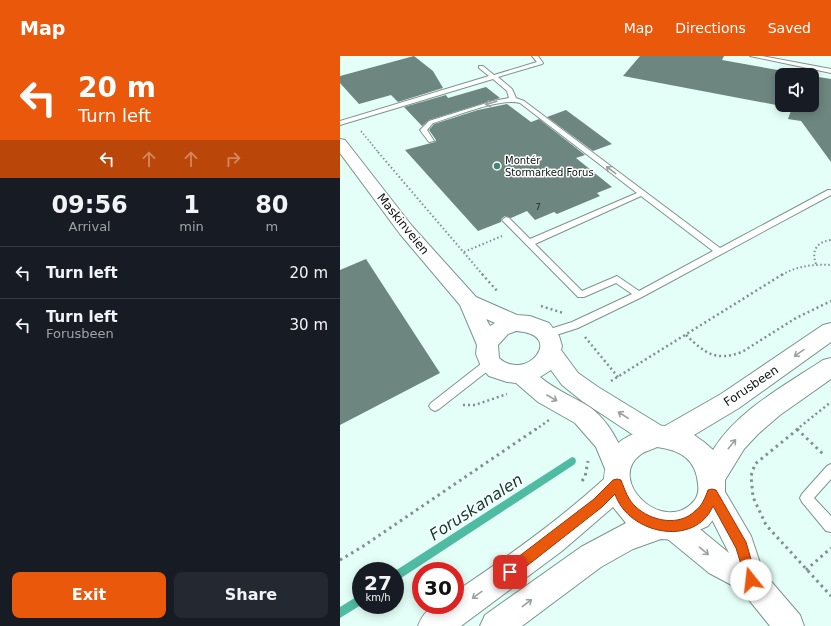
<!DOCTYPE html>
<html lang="en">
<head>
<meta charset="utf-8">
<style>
	body { margin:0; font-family:"DejaVu Sans",sans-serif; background:#242831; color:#f1f3f6; height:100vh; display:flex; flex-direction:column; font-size:15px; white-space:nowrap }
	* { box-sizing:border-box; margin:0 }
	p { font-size:13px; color:#9ea1a6 }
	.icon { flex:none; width:22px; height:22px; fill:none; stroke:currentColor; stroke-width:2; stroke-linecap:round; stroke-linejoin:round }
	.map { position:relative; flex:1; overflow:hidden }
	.drawer { display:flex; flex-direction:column; background:#171b24; width:340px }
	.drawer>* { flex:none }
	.top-card { background:#ea580c; color:#fff; overflow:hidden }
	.controls { position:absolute; left:435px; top:12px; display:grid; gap:8px }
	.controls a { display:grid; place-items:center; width:44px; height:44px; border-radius:8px; background:#171b24; box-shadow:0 2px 10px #0003; font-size:20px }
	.speed { position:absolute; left:12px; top:506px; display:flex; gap:8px; font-size:20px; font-weight:700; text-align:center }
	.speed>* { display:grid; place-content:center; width:52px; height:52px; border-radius:50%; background:#171b24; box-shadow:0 2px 10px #0003; line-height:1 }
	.speed small { font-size:10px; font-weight:400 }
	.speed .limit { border:6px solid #d22; background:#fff; color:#111 }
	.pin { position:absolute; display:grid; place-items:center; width:34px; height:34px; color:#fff; margin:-17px; border-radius:8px; box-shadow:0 2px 6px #0006 }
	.me { position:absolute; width:44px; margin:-22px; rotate:344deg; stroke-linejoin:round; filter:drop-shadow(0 0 3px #0008) }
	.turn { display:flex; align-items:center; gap:14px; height:84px; padding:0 12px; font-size:18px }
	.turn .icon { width:52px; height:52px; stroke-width:2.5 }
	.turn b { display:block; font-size:28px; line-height:34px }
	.lanes { display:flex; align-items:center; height:38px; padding:0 12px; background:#0003; justify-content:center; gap:20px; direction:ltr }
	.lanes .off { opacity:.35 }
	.eta { display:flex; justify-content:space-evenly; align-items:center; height:68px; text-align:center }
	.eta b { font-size:24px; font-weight:700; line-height:28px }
	.cta { display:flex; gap:8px; margin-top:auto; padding:8px 12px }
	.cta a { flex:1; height:46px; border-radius:8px; background:#ea580c; color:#fff; font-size:16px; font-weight:700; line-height:46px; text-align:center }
	.cta a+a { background:#242831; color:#f1f3f6 }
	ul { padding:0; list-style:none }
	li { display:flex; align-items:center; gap:12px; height:52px; padding:0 12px; border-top:1px solid #363941 }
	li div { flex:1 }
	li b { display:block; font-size:15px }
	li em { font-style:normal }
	header { display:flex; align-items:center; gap:24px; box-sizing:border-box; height:56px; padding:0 20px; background:#ea580c; color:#fff }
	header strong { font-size:19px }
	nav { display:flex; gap:22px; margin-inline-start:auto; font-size:14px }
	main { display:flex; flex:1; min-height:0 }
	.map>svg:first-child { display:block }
</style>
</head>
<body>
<header>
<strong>Map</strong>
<nav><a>Map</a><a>Directions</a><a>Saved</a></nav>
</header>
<main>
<section class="drawer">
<div class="top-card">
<div class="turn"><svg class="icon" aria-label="left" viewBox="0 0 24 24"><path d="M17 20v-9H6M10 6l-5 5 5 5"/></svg><div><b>20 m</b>Turn left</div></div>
<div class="lanes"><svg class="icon" aria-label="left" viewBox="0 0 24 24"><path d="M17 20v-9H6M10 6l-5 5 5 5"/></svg><svg class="icon off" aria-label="ahead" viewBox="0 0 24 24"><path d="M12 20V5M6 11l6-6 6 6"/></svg><svg class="icon off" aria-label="ahead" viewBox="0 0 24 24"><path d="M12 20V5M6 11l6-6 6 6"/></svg><svg class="icon off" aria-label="right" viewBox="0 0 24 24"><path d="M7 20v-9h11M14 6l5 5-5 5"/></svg></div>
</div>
<div class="eta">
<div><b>09:56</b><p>Arrival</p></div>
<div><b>1</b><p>min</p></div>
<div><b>80</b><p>m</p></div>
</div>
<ul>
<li><svg class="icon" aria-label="left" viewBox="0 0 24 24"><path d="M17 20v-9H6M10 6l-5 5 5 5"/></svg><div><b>Turn left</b></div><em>20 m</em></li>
<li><svg class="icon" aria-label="left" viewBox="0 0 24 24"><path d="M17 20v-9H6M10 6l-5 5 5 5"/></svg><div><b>Turn left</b><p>Forusbeen</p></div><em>30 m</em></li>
</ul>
<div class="cta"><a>Exit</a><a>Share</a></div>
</section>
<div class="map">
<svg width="491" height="570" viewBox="0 0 491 570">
	<rect width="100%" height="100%" fill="#e3fff7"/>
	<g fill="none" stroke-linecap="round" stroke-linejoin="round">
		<path fill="#50bba3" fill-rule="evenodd" d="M232 401 235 402 236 405 235 408 55 526V515Z
			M21 538V549L0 562V551Z"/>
	</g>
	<path fill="#6d867f" d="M74 0 93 15 103 32 58 46 51 39 19 48 0 27V20Z
		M300 0H384L382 4 466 19H442V49H472V20L491 23V106L461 65 448 63 452 52 283 20Z
		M146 31 160 42 89 64 82 70 64 51 106 39 108 42Z
		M167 48 191 66 199 63 245 99 236 102 272 131 257 137 260 140 217 158 214 156 195 164 187 155 171 162 165 160 161 163V166L138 175 65 94 95 86 96 84 89 74 94 68 138 54Z
		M226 54 272 88 253 95 207 61Z
		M26 203 100 317 0 369V214Z"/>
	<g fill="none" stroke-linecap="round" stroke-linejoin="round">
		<g stroke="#7c958e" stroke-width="2">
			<path id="service" d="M192 0H198L203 7 202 8 158 21 172 33 176 42 184 45 380 192 488 134H491V139L302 241 238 272 207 282 204 281 202 278 204 275 232 266 292 238 276 227 244 241H238L162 164 166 161 169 162 190 183 297 137 180 47C161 41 114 61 93 67L87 74 94 85 89 86 80 74 89 65 153 45 169 42 167 35 153 23 0 69V65L149 20 139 12V10H143L154 19 197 6ZM301 140 373 195 299 235 277 220 242 235 195 188Z
				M410 0H422L491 13V17Z
				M150 303 154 304 155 307 154 310 99 353 95 355 91 353 89 350 91 347 146 304Z
				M491 408V423L474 442 491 460V476L486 475 462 446 460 442 462 438 487 410Z"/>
		</g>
		<g stroke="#7c958e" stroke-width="2">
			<path id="minor" d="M0 83 5 84 72 170 136 241 177 259 190 260 209 267 219 280 222 290 221 294 238 317 258 331 325 372 328 380 325 388 316 391 307 388 242 345 222 329 211 314 200 321C217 335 234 341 251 352 271 367 280 390 290 412L286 420 277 424 268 420 256 391 235 367 198 346 176 327 167 326 149 320 142 313 136 298 137 289 120 249 60 178 0 97ZM146 263 155 267 150 270ZM176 275C227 278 186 327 159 302L158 289 168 278Z
				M372 425 381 429 411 480 423 516 460 559 464 570H430L401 534 369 517 324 480 320 470 324 460 334 456 344 460 389 497 359 438 363 429Z"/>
		</g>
		<g stroke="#7c958e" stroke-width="2">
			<path id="secondary" d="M491 267V286L399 352 354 379 364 386 373 394C398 354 444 330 483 304L491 302V323L440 359 418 378 404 393 385 424V435L384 443 376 460 368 470 337 484 321 483 293 493 261 511 182 570H140L145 559 241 491 286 467 273 451 222 495 121 570H78C86 550 95 549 115 549V536C167 501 218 465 264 423 266 396 273 386 298 376 308 372 315 369 325 370L381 338 483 269ZM317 391C340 394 356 403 358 428 359 435 358 440 354 445 324 480 266 425 300 399 304 395 312 394 317 391Z"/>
		</g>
		<path stroke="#7e918c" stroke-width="1.5" stroke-dasharray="1.5 2" stroke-linecap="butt" d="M21 75 39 97"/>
		<path stroke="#7e918c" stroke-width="2" stroke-dasharray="1.5 2.5" stroke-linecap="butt" d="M38 96 143 219
			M124 196 162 180
			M476 208C471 194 477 186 491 184
			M442 219C456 210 474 208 491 209"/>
		<path stroke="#7e918c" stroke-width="2.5" stroke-dasharray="2 3" stroke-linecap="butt" d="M142 218 158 236
			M201 250 223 257
			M346 279C365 297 375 306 402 296L456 262 491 245
			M245 281 278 321
			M271 325 443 218
			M123 349H135L167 338
			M195 374 209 364
			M456 374 491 346"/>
		<path stroke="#7e918c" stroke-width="3" stroke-dasharray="2.5 4" stroke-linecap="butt" d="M457 373 484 399
			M458 373 415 408 411 420 413 441 426 469 491 540
			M242 425 245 421 248 405
			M0 504 22 491 196 373
			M466 514 491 492"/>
		<use href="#service" fill="#fff" fill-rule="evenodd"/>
		<use href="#minor" fill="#fff" fill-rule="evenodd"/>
		<use href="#secondary" fill="#fff" fill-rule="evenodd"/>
	</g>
	<defs><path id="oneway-shaft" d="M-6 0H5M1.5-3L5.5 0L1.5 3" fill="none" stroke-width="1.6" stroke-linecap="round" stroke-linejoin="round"/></defs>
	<g stroke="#9da1a0">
		<use href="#oneway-shaft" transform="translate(151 47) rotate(164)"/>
		<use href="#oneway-shaft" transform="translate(271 114) rotate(-143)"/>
		<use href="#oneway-shaft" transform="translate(459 297) rotate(145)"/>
		<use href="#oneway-shaft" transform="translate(212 342) rotate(30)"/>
		<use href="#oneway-shaft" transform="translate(283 359) rotate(-147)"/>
		<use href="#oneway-shaft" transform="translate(392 388) rotate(-51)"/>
		<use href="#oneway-shaft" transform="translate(364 495) rotate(40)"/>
		<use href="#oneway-shaft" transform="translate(137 539) rotate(144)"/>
		<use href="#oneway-shaft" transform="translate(187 547) rotate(-37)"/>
	</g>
	<path fill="#ea580c" stroke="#983908" d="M277 423 281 424C285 434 288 444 296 451 311 465 339 471 355 455 362 450 365 442 368 434L372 433 376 434 406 486 417 524 415 528 411 530 407 528 396 492 373 450C355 492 288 478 275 438L262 451 174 520 170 522 165 520 163 516 165 511 254 443 273 424Z"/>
	<circle fill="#448676" stroke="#fff" stroke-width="1.5" cx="157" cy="110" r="4"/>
	<g text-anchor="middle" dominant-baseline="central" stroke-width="3" stroke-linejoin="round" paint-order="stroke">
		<g font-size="9" fill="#23302c">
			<text x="198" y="151">7</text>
		</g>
		<g font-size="10" fill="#0a1411" stroke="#fff" text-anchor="start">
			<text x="165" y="104">Montér<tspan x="165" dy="12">Stormarked Forus</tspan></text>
		</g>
		<g font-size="12" fill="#0a1411" stroke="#fff">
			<text transform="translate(63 168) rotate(51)">Maskinveien</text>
			<text transform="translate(411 330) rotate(-34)">Forusbeen</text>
		</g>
		<g font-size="16" font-style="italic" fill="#0d3e34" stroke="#fff">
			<text transform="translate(136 451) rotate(-33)">Foruskanalen</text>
		</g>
	</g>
</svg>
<div class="controls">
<a><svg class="icon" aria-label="sound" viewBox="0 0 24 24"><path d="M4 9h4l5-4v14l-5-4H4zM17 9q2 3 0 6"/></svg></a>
</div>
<div class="speed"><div>27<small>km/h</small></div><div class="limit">30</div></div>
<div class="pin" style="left:170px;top:516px;background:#d93025"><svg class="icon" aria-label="arrive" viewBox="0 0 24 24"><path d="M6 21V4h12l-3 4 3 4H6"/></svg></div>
<svg class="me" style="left:411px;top:524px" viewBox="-20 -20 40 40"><circle r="19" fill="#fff"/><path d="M0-13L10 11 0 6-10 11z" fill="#ea580c"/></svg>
</div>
</main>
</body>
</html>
